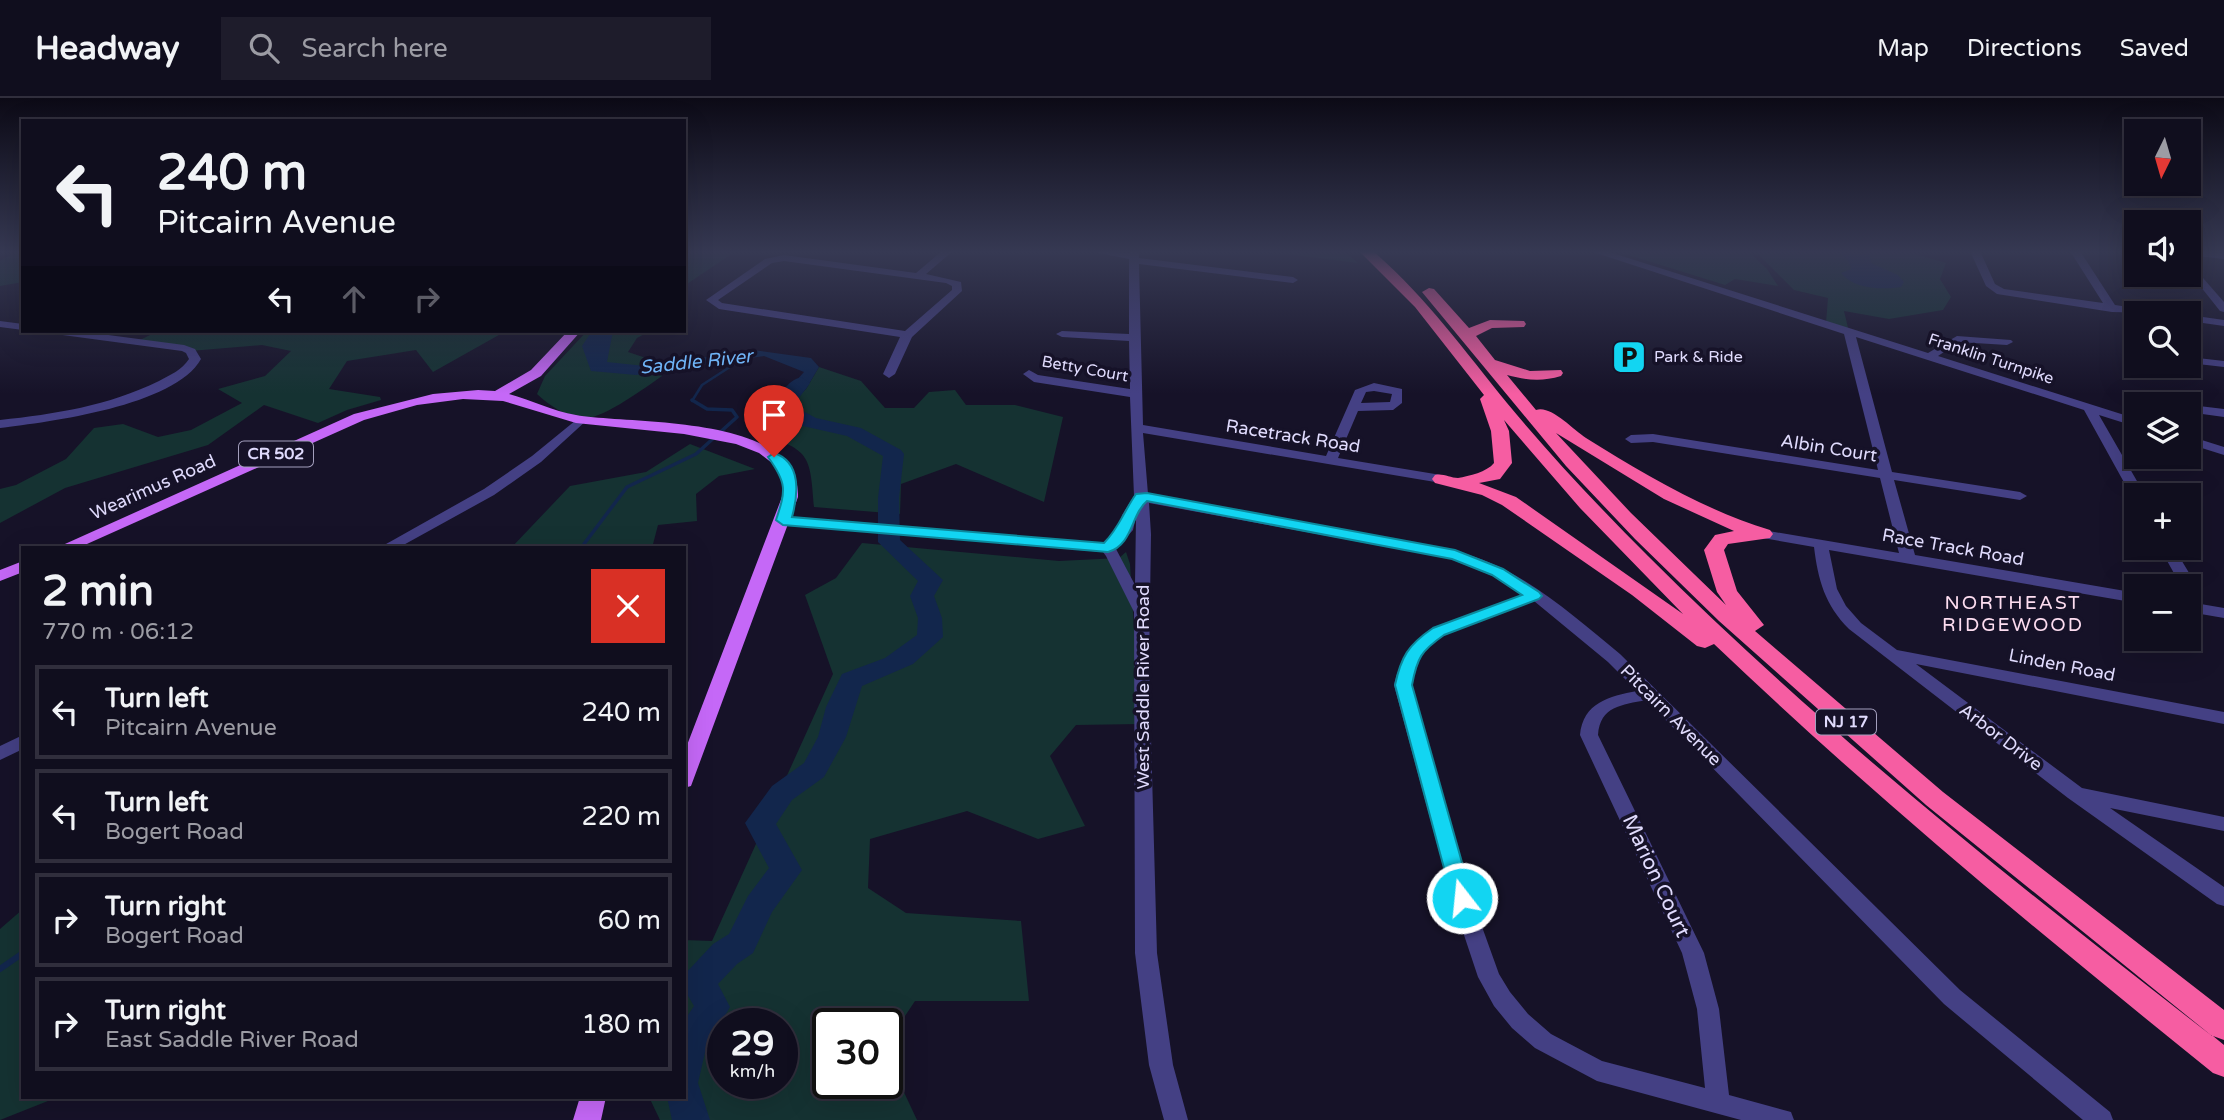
<!DOCTYPE html>
<html lang="en">
<head>
<meta charset="utf-8">
<style>
	body { margin:0; font-family:"Varela Round",sans-serif; background:#1e1c2b; color:#f1f3f6; height:100vh; display:flex; flex-direction:column; font-size:26px; white-space:nowrap }
	* { box-sizing:border-box; margin:0 }
	p { font-size:23px; color:#9c9ca4 }
	.icon { flex:none; width:38px; height:38px; fill:none; stroke:currentColor; stroke-width:2; stroke-linecap:round; stroke-linejoin:round }
	.map { position:relative; flex:1; overflow:hidden }
	.details { position:absolute; left:21px; top:448px; width:665px; height:553px; display:flex; flex-direction:column; background:#100e1e; border-radius:0px; box-shadow:0 7px 28px #0002,0 0 0 2px #302e3c }
	.details>* { flex:none }
	.top-card { position:absolute; left:21px; top:21px; width:665px; height:214px; border-radius:0px; box-shadow:0 7px 28px #0002,0 0 0 2px #302e3c; background:#100e1e; color:#f1f3f6; overflow:hidden }
	.needle { width:46px; rotate:185deg }
	.fabs { position:absolute; left:2124px; top:21px; display:grid; gap:14px }
	.fabs a { display:grid; place-items:center; width:77px; height:77px; border-radius:0px; background:#100e1e; box-shadow:0 7px 28px #0002,0 0 0 2px #302e3c; font-size:35px }
	.speed { position:absolute; left:707px; top:910px; display:flex; gap:14px; font-size:35px; font-weight:700; text-align:center }
	.speed>* { display:grid; place-content:center; width:91px; height:91px; border-radius:50%; background:#100e1e; box-shadow:0 7px 28px #0002,0 0 0 2px #302e3c; line-height:1 }
	.speed small { font-size:18px; font-weight:400 }
	.speed .limit { border:4px solid #111; border-radius:10px; background:#fff; color:#111 }
	.pin { position:absolute; display:grid; place-items:center; width:60px; height:60px; color:#fff; margin:-72px -30px; border-radius:50% 50% 50% 0; rotate:-45deg; box-shadow:0 0 7px #0007 }
	.pin .icon { rotate:45deg }
	.me { position:absolute; width:77px; margin:-38px; rotate:344deg; stroke-linejoin:round; filter:drop-shadow(0 0 5px #0008) }
	.turn { display:flex; align-items:center; gap:24px; height:147px; padding:0 21px; font-size:32px }
	.turn .icon { width:91px; height:91px; stroke-width:2.5 }
	.turn b { display:block; font-size:49px; line-height:60px }
	.lanes { display:flex; align-items:center; height:66px; padding:0 21px; background:#0003; justify-content:center; gap:35px; direction:ltr }
	.lanes .off { opacity:.35 }
	.round { display:grid; place-items:center; flex:none; width:74px; height:74px; border-radius:0px; background:#1e1c2b }
	.headline { display:flex; align-items:center; justify-content:space-between; height:119px; padding:0 21px }
	h1 { font-size:42px; font-weight:700; line-height:52px }
	ul { padding:0; list-style:none }
	li { display:flex; align-items:center; gap:21px; height:94px; margin:0 14px 10px; padding:0 7px; border:4px solid #302e3c; border-radius:0px }
	li div { flex:1 }
	li b { display:block; font-size:26px }
	li em { font-style:normal }
	header { display:flex; align-items:center; gap:42px; box-sizing:border-box; height:98px; padding:0 35px; background:#100e1e; border-bottom:2px solid #302e3c }
	header strong { font-size:33px }
	nav { display:flex; gap:38px; margin-inline-start:auto; font-size:24px }
	.search { width:490px; height:63px; background:#1e1c2b; display:flex; align-items:center; gap:18px; box-sizing:border-box; padding:0 24px; border-radius:0px; color:#9c9ca4; font-size:26px }
	.map>svg:first-child { display:block }
</style>
</head>
<body>
<header>
<strong>Headway</strong>
<div class="search"><svg class="icon" aria-label="search" viewBox="0 0 24 24"><circle cx="10" cy="10" r="6"/><path d="M15 15l6 6"/></svg>Search here</div>
<nav><a>Map</a><a>Directions</a><a>Saved</a></nav>
</header>
<div class="map">
<svg width="2224" height="1022" viewBox="0 0 2224 1022">
	<rect width="100%" height="100%" fill="#161228"/>
	<path fill="#153232" fill-rule="evenodd" d="M17 153H23V184L0 188V163Z
		M684 153H736L684 188Z
		M1262 153H1344L1358 165Z
		M1616 153H1748L1767 171 1778 188 1735 181 1725 187Z
		M1755 153H1905L1946 165 1940 181 1951 199 1943 212 1889 221 1844 213 1849 234 1826 225 1828 200 1794 192Z
		M158 233H506L433 274 416 252 347 263 329 291 380 299 381 302 347 312 318 325 264 307 208 347 65 390 0 425V391L16 387 66 361 94 330 123 326 158 339 191 332 242 305 218 291 265 278 291 253 262 247 190 253 136 244Z
		M587 233H650L637 240 628 254 658 264 662 278C646 289 603 321 585 320 566 319 550 308 537 296L545 278Z
		M819 269 861 283 885 310H914L929 294 955 292 966 307H1015L1063 319 1044 404 956 366 901 386 900 416 814 409C810 358 811 351 758 336L806 291Z
		M690 346 755 371 719 378 696 396 697 423 658 427 652 450H511L570 388 646 374Z
		M862 445 1059 463 1119 460 1126 454 1130 466 1140 626 1076 627 1050 658 1085 728 1038 741 967 713 870 741 868 790 906 815 1021 823 1029 903H915L887 945V926H828V985H887V958L917 1022H660L649 999H684V842L712 843 833 576 805 497 836 480ZM723 926H782V985H723Z
		M23 811V999H58L0 1022V831Z"/>
	<path fill="#12264c" d="M1834 153H1869L1871 165 1898 177 1904 184 1901 189C1882 192 1853 191 1841 175L1851 171C1850 162 1842 156 1834 153Z
		M592 233H613L607 264 645 268 753 252 811 260 819 269 806 291 783 310 778 303 804 274 764 258 636 277 591 273 582 248Z"/>
	<g fill="none" stroke-linecap="round" stroke-linejoin="round">
		<path stroke="#12264c" stroke-width="2.5" d="M692 303 702 287 736 265V262"/>
		<path stroke="#12264c" stroke-width="3.5" d="M587 450 584 446 627 389 696 356 737 319 732 312 707 311 692 302"/>
		<path stroke="#12264c" stroke-width="6" d="M0 871 23 855"/>
		<path fill="#12264c" fill-rule="evenodd" d="M801 279 810 285 793 308 816 320 861 330 901 352 904 356 899 400 900 442 943 482 934 498 942 520 943 539 913 566 862 588 846 639 824 679 792 702 776 726 802 772 772 814 753 855 737 866 718 886 730 909 706 950 698 985 710 1022H672L667 999H684V923L694 908 684 891V877L713 846 729 836 748 798 769 770 745 725 772 688 804 665 818 639 826 609 842 576 885 560 917 537 918 520 910 498 918 483 878 444V400L883 358 847 338 803 328 776 314 773 310C778 298 787 283 801 279Z"/>
		<path fill="#444084" fill-rule="evenodd" d="M942 153H953L926 176 961 184 962 193 912 239 895 276 889 280 883 276 900 239 719 211 706 202 765 161 784 157 916 175ZM784 163 946 185 952 188V192L905 233 722 205 718 202 772 165Z
			M1089 153 1129 155V153H1139V160L1293 179 1298 182 1293 185 1139 166 1143 327 1326 358 1355 292 1374 285 1402 291V305L1393 312 1358 313 1338 360 1441 377 1448 381 1441 385 1143 335 1148 396 1455 453C1519 468 1571 516 1620 556L1960 892 2110 1014 2113 1022H2083L1944 906 1646 602C1622 607 1600 608 1598 637L1704 855 1719 911 1729 997 1791 1014 1794 1022H1741L1597 983 1535 950 1512 930 1494 908 1478 879 1452 801 1394 587C1400 562 1411 545 1432 530L1523 497 1493 478 1452 461 1149 405 1151 436 1149 568 1157 855 1173 967 1188 1022H1164L1149 967 1135 855 1134 514 1106 458 1103 454 783 426 776 422 783 418 1104 445 1119 431 1122 417 1134 398 1130 299 1034 284 1023 276 1029 272 1038 277 1130 291 1129 243 1062 239 1056 236 1062 233 1129 236V161ZM1374 293 1392 296 1390 304 1361 305 1366 294ZM1136 419 1135 487 1116 451 1133 432ZM1534 503 1608 564 1637 593C1609 598 1583 605 1580 637L1682 855 1697 911 1705 990 1602 963 1551 936 1528 916 1510 894 1499 876 1472 801 1412 587C1413 576 1416 565 1422 556 1442 529 1502 515 1534 503Z
			M1590 153H1606L1928 255 1957 238 2011 242 2013 244 2007 247 1959 244 1938 258 2137 321V329L2099 317 2145 397H2137V401L2131 397 2084 312 1856 239 1892 374 2020 394 2027 398 2020 402 1894 382 1915 457 2137 495V505L1829 452 1837 491 1846 508 1861 525 1897 552 2224 614V626L1916 566 2082 690 2224 719V733L2110 710 2224 789V808L2217 806 2068 700 1849 531C1825 507 1818 482 1814 449L1763 440 1756 436 1763 432 1899 455 1880 380 1653 344 1631 345 1625 341 1631 337 1653 336 1878 372 1844 236Z
			M1970 153H1980L1995 186 2004 191 2103 205 2070 153H2080L2115 207 2148 212 2153 215 2112 214 1997 196 1986 188Z
			M2189 153 2224 155V161L2189 157Z
			M2189 164 2224 204V214L2220 213 2189 174Z
			M2189 217 2224 222V228L2189 223Z
			M0 223 23 226V232L0 229Z
			M50 233H78L184 247 195 251 201 261C175 308 49 324 0 330V322C55 316 108 308 159 283 170 277 182 272 189 261L186 255 182 253 55 236Z
			M2189 259 2224 263V269L2189 265Z
			M2199 308 2224 311V319L2195 315V309Z
			M581 318 587 322 541 364 494 397 398 450H379L484 391 532 358Z
			M2189 338 2224 349V357L2189 346Z
			M2160 450H2174L2197 488 2194 491 2189 493V488H2181Z
			M2189 504 2224 510V520L2189 514Z
			M23 637V651L0 662V648Z"/>
		<path fill="#c568f7" fill-rule="evenodd" d="M568 233H581L541 278 509 296C531 302 553 313 576 317 631 327 801 315 798 399L691 688 684 690V655L782 399V381L776 368 759 355 736 346 684 336 576 325 503 303 463 301 417 307 364 322 78 450H56L354 316 433 296 478 292 495 293 531 272Z
			M23 463V474L0 483V472Z
			M580 999H606L601 1022H573Z"/>
		<path fill="#f65da2" fill-rule="evenodd" d="M1359 153H1373C1425 198 1464 252 1507 305 1551 358 1599 409 1648 458 1823 633 2017 787 2212 938L1926 707 1719 523 1635 441 1566 368 1422 194 1429 190 1434 191 1469 230 1490 222 1524 223 1526 226 1524 229 1492 230 1476 238 1495 262 1530 273 1561 272 1563 275 1561 278C1541 284 1526 282 1507 277L1536 312C1551 307 1572 331 1586 340 1644 376 1704 412 1770 432L1773 436 1770 440 1728 446 1724 452 1737 493 1764 527 1755 533 1943 694 2224 912V942L2213 938 2224 947V979L2213 975C2042 837 1873 698 1714 546L1705 550 1697 548 1632 497 1502 407 1482 397 1435 385 1432 381 1435 377C1443 375 1450 380 1458 380 1469 378 1487 374 1494 365L1491 333 1480 301 1484 297 1415 209ZM1504 322 1580 410 1683 516 1516 399 1479 385 1500 381 1512 365 1509 333ZM1556 335 1664 401 1734 433 1715 437 1704 452 1717 494 1726 507 1631 415Z"/>
	</g>
	<linearGradient id="sky" x2="0" y2="1"><stop stop-color="#0c0a16"/><stop offset="0.52" stop-color="#363953"/><stop offset="1" stop-color="#363953" stop-opacity="0"/></linearGradient>
	<rect width="2224" height="296" fill="url(#sky)"/>
	<path fill="#12d5f2" stroke="#0c8a9d" stroke-width="2" d="M774 355C802 364 798 397 792 419L1104 445C1119 430 1124 413 1136 396L1147 395 1455 452 1503 471 1539 494 1542 498 1539 501 1444 537C1421 553 1417 560 1412 587L1472 800 1469 806 1462 809 1455 806 1452 800 1395 587C1401 559 1408 547 1433 530L1522 497 1492 477 1452 461 1147 403C1131 416 1133 447 1108 454L783 427 776 422C786 392 787 385 768 359Z"/>
	<defs>
		<g id="parking-square" transform="scale(1.75)"><rect x="-9" y="-9" width="18" height="18" rx="4" fill="#12d5f2" stroke="#161228"/><path d="M-3.5-5.5H1a3.5 3.5 0 0 1 0 7H-1V5.5H-3.5ZM-1-3.4V-.6H.8a1.4 1.4 0 0 0 0-2.8Z" fill="#111"/></g>
	</defs>
	<g fill-rule="evenodd">
		<use href="#parking-square" x="1629" y="259"/>
	</g>
	<g text-anchor="middle" dominant-baseline="central" stroke-width="7" stroke-linejoin="round" paint-order="stroke">
		<g font-size="16" fill="#e0dbfd" stroke="#161228" text-anchor="start">
			<text x="1654" y="259">Park &amp; Ride</text>
		</g>
		<g font-size="16" fill="#e0dbfd" stroke="#161228">
			<text transform="translate(1991 261) rotate(18)">Franklin Turnpike</text>
			<text transform="translate(1085 271) rotate(10)">Betty Court</text>
		</g>
		<g fill="#161228" stroke="#a39fbd" stroke-width="2">
			<rect x="239" y="343.5" width="74" height="25" rx="5"/>
			<rect x="1816" y="611.5" width="60" height="25" rx="5"/>
		</g>
		<g font-size="16" font-weight="bold" fill="#e0dbfd">
			<text x="276" y="356">CR 502</text>
			<text x="1846" y="624">NJ 17</text>
		</g>
		<g font-size="18" fill="#e0dbfd" stroke="#161228">
			<text transform="translate(1293 338) rotate(9)">Racetrack Road</text>
			<text transform="translate(1829 350) rotate(9)">Albin Court</text>
			<text transform="translate(153 389) rotate(-24)">Wearimus Road</text>
			<text transform="translate(1953 449) rotate(10)">Race Track Road</text>
			<text transform="translate(2062 567) rotate(11)">Linden Road</text>
			<text transform="translate(1143 589) rotate(-90)">West Saddle River Road</text>
			<text transform="translate(1671 617) rotate(45)">Pitcairn Avenue</text>
			<text transform="translate(2001 639) rotate(37)">Arbor Drive</text>
		</g>
		<g font-size="19" font-style="italic" fill="#6fb4f7" stroke="#161228">
			<text transform="translate(696 264) rotate(-6)">Saddle River</text>
		</g>
		<g font-size="19" letter-spacing="2" fill="#fdddf0" stroke="#161228">
			<text x="2013" y="505">NORTHEAST<tspan x="2013" dy="22">RIDGEWOOD</tspan></text>
		</g>
		<g font-size="21" fill="#e0dbfd" stroke="#161228">
			<text transform="translate(1656 778) rotate(65)">Marion Court</text>
		</g>
	</g>
</svg>
<div class="fabs">
<a><svg class="needle" viewBox="-14 -14 28 28"><path d="M0-13l5 13h-10z" fill="#e53935"/><path d="M0 13l5-13h-10z" fill="#9c9ca4"/></svg></a>
<a><svg class="icon" aria-label="sound" viewBox="0 0 24 24"><path d="M4 9h4l5-4v14l-5-4H4zM17 9q2 3 0 6"/></svg></a>
<a><svg class="icon" aria-label="search" viewBox="0 0 24 24"><circle cx="10" cy="10" r="6"/><path d="M15 15l6 6"/></svg></a>
<a><svg class="icon" aria-label="layers" viewBox="0 0 24 24"><path d="M12 4l9 5-9 5-9-5zM3 14l9 5 9-5"/></svg></a>
<a>+</a>
<a>−</a>
</div>
<div class="speed"><div>29<small>km/h</small></div><div class="limit">30</div></div>
<div class="pin" style="left:774px;top:359px;background:#d93025"><svg class="icon" aria-label="arrive" viewBox="0 0 24 24"><path d="M6 21V4h12l-3 4 3 4H6"/></svg></div>
<svg class="me" style="left:1462px;top:800px" viewBox="-20 -20 40 40"><circle r="17" fill="#12d5f2" stroke="#fff" stroke-width="3"/><path d="M0-11L8 9 0 5-8 9z" fill="#fff"/></svg>
<div class="top-card">
<div class="turn"><svg class="icon" aria-label="left" viewBox="0 0 24 24"><path d="M17 20v-9H6M10 6l-5 5 5 5"/></svg><div><b>240 m</b>Pitcairn Avenue</div></div>
<div class="lanes"><svg class="icon" aria-label="left" viewBox="0 0 24 24"><path d="M17 20v-9H6M10 6l-5 5 5 5"/></svg><svg class="icon off" aria-label="ahead" viewBox="0 0 24 24"><path d="M12 20V5M6 11l6-6 6 6"/></svg><svg class="icon off" aria-label="right" viewBox="0 0 24 24"><path d="M7 20v-9h11M14 6l5 5-5 5"/></svg></div>
</div>
<section class="details">
<div class="headline"><div><h1>2 min</h1><p>770 m · 06:12</p></div><a class="round" style="background:#d93025;color:#fff"><svg class="icon" aria-label="close" viewBox="0 0 24 24"><path d="M6 6l12 12M18 6L6 18"/></svg></a></div>
<ul>
<li><svg class="icon" aria-label="left" viewBox="0 0 24 24"><path d="M17 20v-9H6M10 6l-5 5 5 5"/></svg><div><b>Turn left</b><p>Pitcairn Avenue</p></div><em>240 m</em></li>
<li><svg class="icon" aria-label="left" viewBox="0 0 24 24"><path d="M17 20v-9H6M10 6l-5 5 5 5"/></svg><div><b>Turn left</b><p>Bogert Road</p></div><em>220 m</em></li>
<li><svg class="icon" aria-label="right" viewBox="0 0 24 24"><path d="M7 20v-9h11M14 6l5 5-5 5"/></svg><div><b>Turn right</b><p>Bogert Road</p></div><em>60 m</em></li>
<li><svg class="icon" aria-label="right" viewBox="0 0 24 24"><path d="M7 20v-9h11M14 6l5 5-5 5"/></svg><div><b>Turn right</b><p>East Saddle River Road</p></div><em>180 m</em></li>
</ul>
</section>
</div>
</body>
</html>
